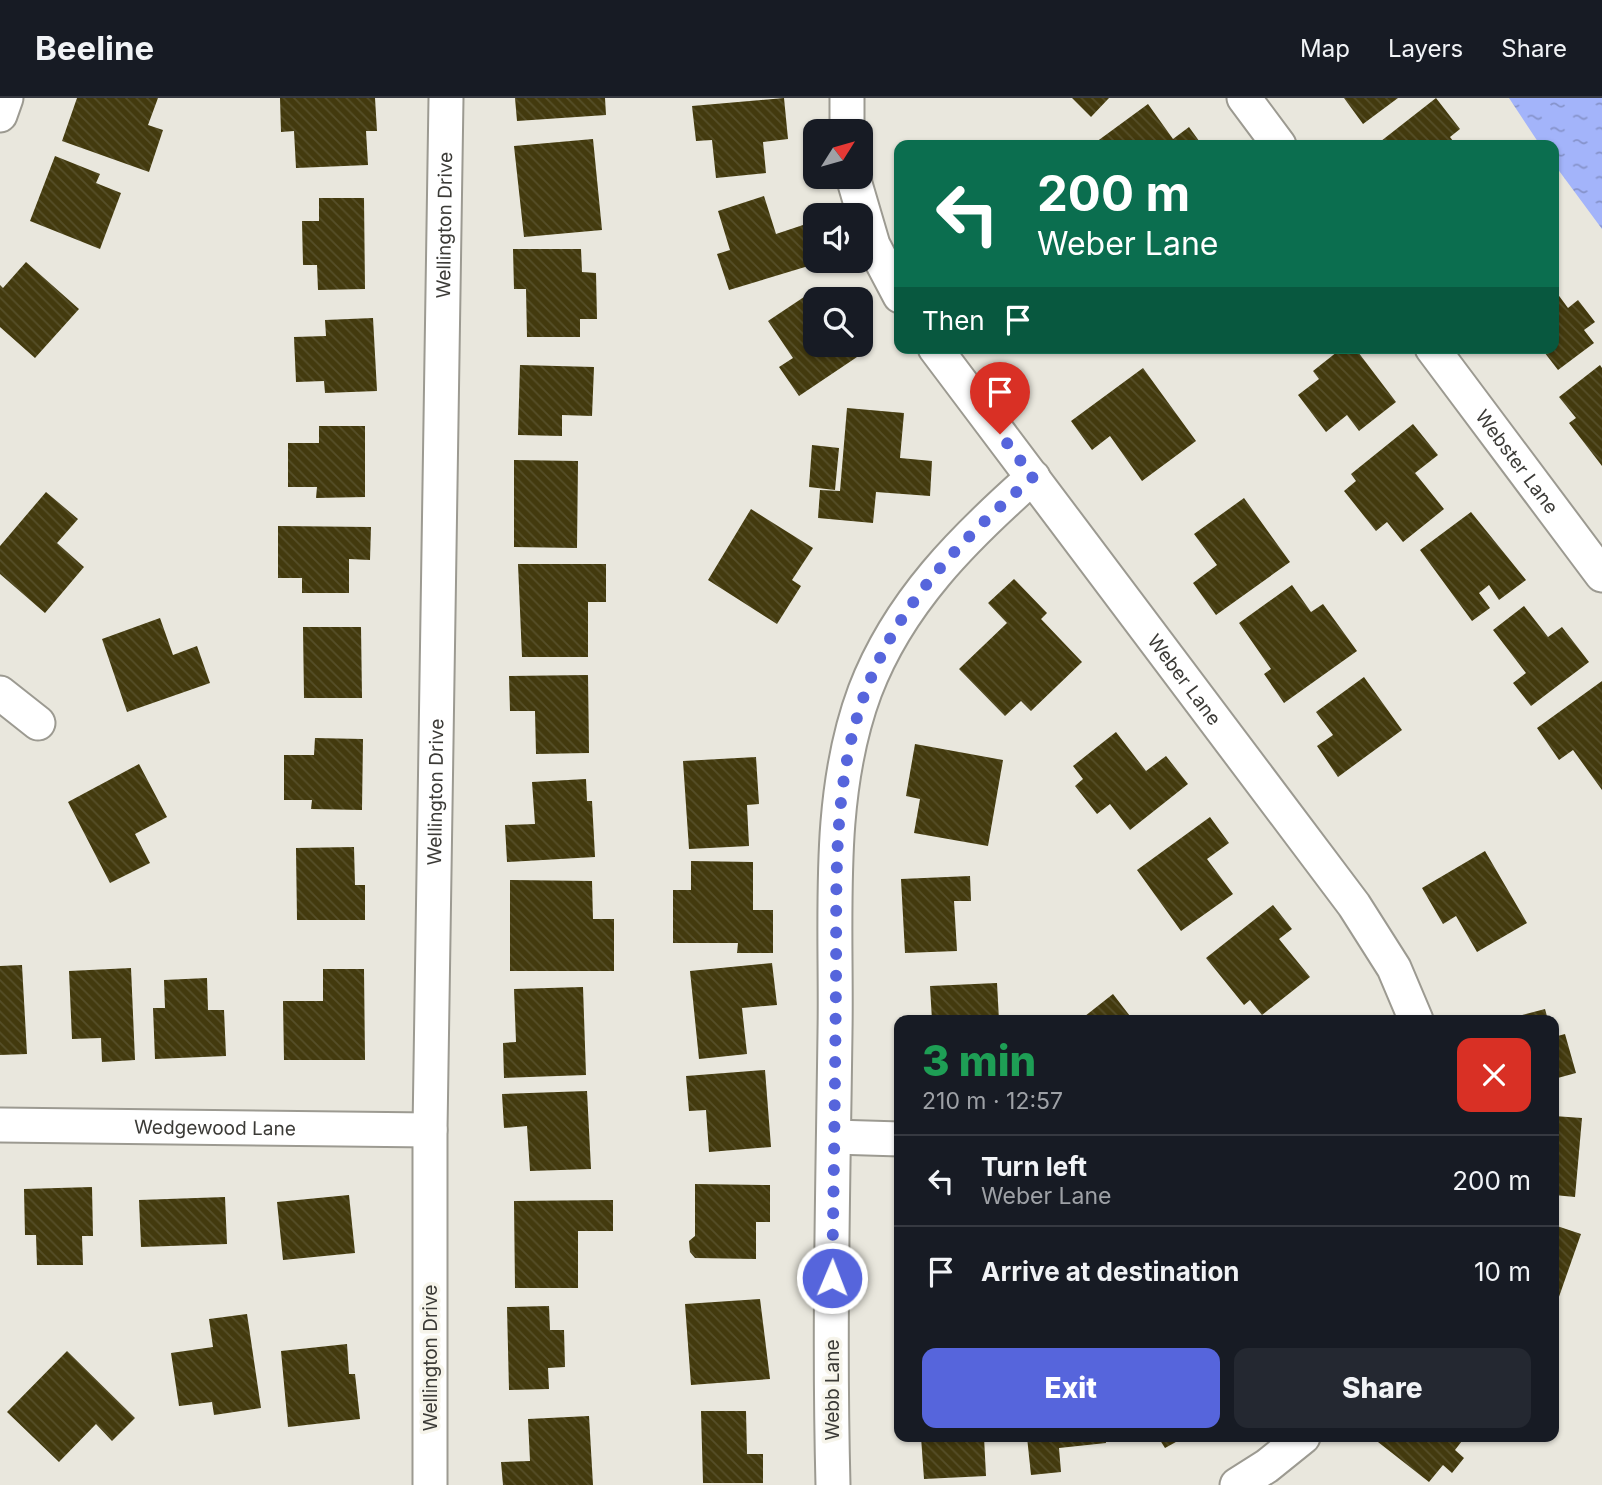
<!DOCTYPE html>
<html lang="en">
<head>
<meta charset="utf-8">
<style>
	body { margin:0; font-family:Inter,sans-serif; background:#242831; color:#f1f3f6; height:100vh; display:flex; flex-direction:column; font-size:26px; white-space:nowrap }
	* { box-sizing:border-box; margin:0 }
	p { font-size:23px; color:#9ea1a6 }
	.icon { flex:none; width:38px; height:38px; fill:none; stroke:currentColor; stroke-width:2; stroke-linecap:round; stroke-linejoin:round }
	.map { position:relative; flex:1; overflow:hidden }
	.details { position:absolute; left:894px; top:917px; width:665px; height:427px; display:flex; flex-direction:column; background:#171b24; border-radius:14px; box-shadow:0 2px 5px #0004 }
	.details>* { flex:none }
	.hud { position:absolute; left:894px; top:42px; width:665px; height:214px; border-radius:14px; box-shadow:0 2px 5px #0004; background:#0b6e4f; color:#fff; overflow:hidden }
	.needle { width:46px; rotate:53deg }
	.fabs { position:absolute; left:803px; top:21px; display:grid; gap:14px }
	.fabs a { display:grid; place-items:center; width:70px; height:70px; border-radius:14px; background:#171b24; box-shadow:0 2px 5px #0004; font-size:35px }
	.pin { position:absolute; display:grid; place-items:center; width:60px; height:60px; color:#fff; margin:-72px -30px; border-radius:50% 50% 50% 0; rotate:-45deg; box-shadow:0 0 7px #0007 }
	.pin .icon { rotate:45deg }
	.me { position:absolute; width:77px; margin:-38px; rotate:1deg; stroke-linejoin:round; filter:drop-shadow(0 0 5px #0008) }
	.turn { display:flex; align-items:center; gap:24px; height:147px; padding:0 28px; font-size:32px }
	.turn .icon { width:91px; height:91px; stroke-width:2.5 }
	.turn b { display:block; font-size:49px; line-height:60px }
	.then { display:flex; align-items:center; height:66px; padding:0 28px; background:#0003; gap:14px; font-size:26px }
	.round { display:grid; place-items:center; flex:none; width:74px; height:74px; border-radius:14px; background:#242831 }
	.head { display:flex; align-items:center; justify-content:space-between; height:119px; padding:0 28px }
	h1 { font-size:42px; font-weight:800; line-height:52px; color:#1e9e55 }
	.primary-button { display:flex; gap:14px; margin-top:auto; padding:14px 28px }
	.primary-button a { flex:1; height:80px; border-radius:14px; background:#5665dc; color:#fff; font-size:28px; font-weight:800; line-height:80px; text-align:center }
	.primary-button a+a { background:#242831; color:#f1f3f6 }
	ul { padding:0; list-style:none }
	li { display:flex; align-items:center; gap:21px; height:91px; padding:0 28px; border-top:2px solid #363941 }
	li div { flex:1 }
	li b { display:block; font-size:26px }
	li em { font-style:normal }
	header { display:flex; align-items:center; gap:42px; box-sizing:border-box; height:98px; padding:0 35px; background:#171b24; border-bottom:2px solid #363941 }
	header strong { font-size:33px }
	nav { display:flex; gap:38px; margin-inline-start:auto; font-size:24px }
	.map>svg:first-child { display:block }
</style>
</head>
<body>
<header>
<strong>Beeline</strong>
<nav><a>Map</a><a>Layers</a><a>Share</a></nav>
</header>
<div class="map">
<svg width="1602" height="1387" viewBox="0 0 1602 1387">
	<defs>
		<pattern id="water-ripples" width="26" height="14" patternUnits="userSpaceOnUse" patternTransform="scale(1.75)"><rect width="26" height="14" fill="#a3b4fa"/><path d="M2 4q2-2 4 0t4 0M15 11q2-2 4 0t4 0" fill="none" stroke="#8693cb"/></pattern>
		<pattern id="building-back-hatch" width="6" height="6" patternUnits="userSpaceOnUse" patternTransform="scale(1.75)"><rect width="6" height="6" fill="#433a0e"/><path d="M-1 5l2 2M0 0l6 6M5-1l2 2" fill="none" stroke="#564f29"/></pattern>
	</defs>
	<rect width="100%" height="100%" fill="#e9e7dd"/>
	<path fill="url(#water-ripples)" d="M1509 0H1602V131L1554 66V47H1540Z"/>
	<path fill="url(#building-back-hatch)" d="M77 0H158L148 27 163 32 149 74 62 43Z
		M280 0H375L377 33H366L368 67 296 70 294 33 281 34Z
		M515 0H605L606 17 517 23Z
		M784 0 788 41 763 44 766 75 716 80 712 42 696 43 692 8Z
		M1072 0H1109L1091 19Z
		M1344 0H1398L1363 26Z
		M1436 0 1460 31 1450 39 1456 47H1376Z
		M1148 6 1173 41 1189 29 1202 47H1092Z
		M593 41 602 132 524 139 514 48Z
		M55 58 100 76 96 85 121 95 100 151 30 123Z
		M764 98 776 136 803 127 815 166 729 192 717 156 730 152 718 113Z
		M319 100H364L365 191 318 192 317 167H303L302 123H319Z
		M513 151H581L582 174 596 175 597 221H580V239H527L526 191H514Z
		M26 164 79 211 35 260 0 229V187L3 190Z
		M816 191 823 201H816V247H853L860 257 799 298 779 269 793 260 768 223Z
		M1554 191 1568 210 1578 202 1595 224 1584 232 1594 245 1558 272 1541 250H1554Z
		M373 220 377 293 325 295 324 283 296 284 294 239 326 238 325 222Z
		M1342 250H1355L1396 304 1359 333 1347 317 1326 334 1298 297 1319 281 1313 273Z
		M520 267 594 269 592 318 562 317V338L518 337Z
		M1600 267 1602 270V368L1569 325 1576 320 1559 299Z
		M1143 270 1196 343 1142 383 1110 338 1092 352 1071 323Z
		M847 310 904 315 900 360 932 363 930 398 876 394 873 425 818 420 820 392 840 393Z
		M1413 326 1438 357 1415 375 1444 411 1403 444 1387 424 1376 433 1344 393 1356 383 1351 376Z
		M319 328H365V399L316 400 317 389H288V345H319Z
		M812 347 839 350 835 392 809 389Z
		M514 362 578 363 577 450 514 449Z
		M46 394 78 421 57 445 84 469 45 515 0 476V448Z
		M1244 400 1290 464 1216 517 1193 485 1217 467 1194 436Z
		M751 411 813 450 792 482 801 488 777 526 708 482Z
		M1471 414 1526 482 1499 502 1489 487 1479 495 1490 510 1472 523 1420 452Z
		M278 428 371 429 370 462 349 461V495H302V480H278Z
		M518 466H606V504H588V559H522Z
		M1014 481 1047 515 1041 521 1082 564 1031 613 1021 603 1005 618 959 571 1007 525 988 505Z
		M1292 487 1311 514 1323 506 1357 553 1284 605 1264 576 1271 571 1239 525Z
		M1524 508 1548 539 1562 529 1589 564 1531 608 1513 585 1526 575 1493 532Z
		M160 520 173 557 197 548 210 585 127 614 102 541Z
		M303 529H361L362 600H304Z
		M588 577 589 655 536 656 535 613H510L509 578Z
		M1364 579 1402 632 1338 679 1317 648 1333 637 1316 614Z
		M1602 583V692L1573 652 1559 662 1537 630Z
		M1116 634 1146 673 1166 658 1188 686 1130 732 1110 706 1097 716 1075 688 1083 681 1073 668Z
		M315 640 363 641 362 712 311 711 312 702H284V657H314Z
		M915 646 1003 662 988 748 914 735 920 701 906 698Z
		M756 659 759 706 747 707 749 748 689 751 683 663Z
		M139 666 167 719 135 736 150 765 110 785 68 704Z
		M586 681 587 703H592L595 759 507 764 505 727 535 726 532 684Z
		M1210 719 1229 745 1207 761 1233 796 1181 833 1137 772Z
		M354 749 355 787H365V822H297L296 750Z
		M1485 753 1527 825 1477 854 1456 818 1443 826 1422 790Z
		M691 763 753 764V812H773V855H737L738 845H673V792H691Z
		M970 778 971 803H954L957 853 905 855 901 781Z
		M510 782 592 783 593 821H614V873H510Z
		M1273 807 1292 831 1279 841 1310 879 1262 917 1250 902 1244 907 1206 860Z
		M772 865 777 907 742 910 747 956 699 961 690 873Z
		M22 867 27 956 0 957V868Z
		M131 870 135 962 102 964 101 940 72 941 69 873Z
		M323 871H364L365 962H284L283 903H323Z
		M207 880 208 912H224L226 958 155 961 153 910H165L164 882Z
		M997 885 999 922H932L930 888Z
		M583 889 586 977 504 980 503 945 516 944 514 891Z
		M1113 896 1133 922H1080Z
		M1545 911 1548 922H1507V921Z
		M1565 936 1576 975 1554 981V939Z
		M765 972 771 1049 709 1054 706 1012 689 1013 686 978Z
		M587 993 591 1071 530 1073 527 1028 504 1030 502 996Z
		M1554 1018 1582 1020 1575 1099 1554 1097Z
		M695 1086 770 1087V1124H756V1161L695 1160 690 1154 689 1143 695 1138Z
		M92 1089 93 1138H82L83 1167H37L36 1137H25L24 1091Z
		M349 1097 355 1155 283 1162 277 1104Z
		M225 1099 227 1146 141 1149 139 1102Z
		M613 1102V1133H578V1190H515L514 1103Z
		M1554 1127 1581 1136 1554 1213Z
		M760 1201 770 1281 691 1287 685 1206Z
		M549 1208 550 1232H564L565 1269 548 1270 549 1291 509 1292 507 1209Z
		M247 1216 261 1310 214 1317 212 1304 179 1308 171 1255 213 1249 209 1221Z
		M347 1246 349 1276H355L360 1321 288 1329 281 1253Z
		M67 1253 135 1320 112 1343 96 1326 59 1364 7 1314Z
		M895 1301H900V1334H897Z
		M701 1313H746L747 1356H763V1385H703Z
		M589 1318 593 1387H503L501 1364 530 1363 528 1321Z
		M921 1339H984L986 1378 924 1381Z
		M1027 1339H1105L1106 1345 1059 1350 1061 1374 1031 1377Z
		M1158 1339H1185L1165 1350Z
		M1382 1339H1465L1455 1352 1464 1360 1452 1375 1443 1367 1429 1384 1378 1344Z"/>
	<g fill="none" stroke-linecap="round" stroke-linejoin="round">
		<g stroke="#9c9a91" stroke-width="37">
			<g id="minor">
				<path d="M1244 0 1279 47"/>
				<path d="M0 17 6 0"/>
				<path d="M847 33V0"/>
				<path d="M853 79 873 147 900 198"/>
				<path id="s1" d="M935 250 1354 807 1394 870 1416 922"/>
				<path id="s2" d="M1432 250 1602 477"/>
				<path d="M0 595 38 625"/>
				<path id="s3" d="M0 1027 430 1032"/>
				<path d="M834 1039 900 1041"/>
				<path id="s4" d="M430 1387V1032L446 0"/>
				<path d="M833 1387C829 1236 833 1085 835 934 837 822 825 700 865 593 899 504 964 440 1033 379"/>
				<path d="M1237 1387 1267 1368 1303 1339"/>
			</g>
		</g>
		<use href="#minor" stroke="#fff" stroke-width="33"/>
	</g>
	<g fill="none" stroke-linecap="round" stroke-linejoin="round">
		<path stroke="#5665dc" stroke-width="12" stroke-dasharray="0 21.6" d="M832 1180C834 1081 835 982 836 883 837 773 830 661 880 560 915 487 973 432 1033 379L1000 336"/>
	</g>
	<g text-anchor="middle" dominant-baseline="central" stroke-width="7" stroke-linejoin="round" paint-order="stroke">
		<g font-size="19" fill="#3b3a36" stroke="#f6f4ea">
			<text stroke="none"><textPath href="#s4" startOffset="1260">Wellington Drive</textPath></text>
			<text stroke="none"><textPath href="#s2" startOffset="142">Webster Lane</textPath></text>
			<text stroke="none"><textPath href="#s1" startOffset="415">Weber Lane</textPath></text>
			<text stroke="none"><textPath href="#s4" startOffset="693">Wellington Drive</textPath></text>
			<text stroke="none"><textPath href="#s3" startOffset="215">Wedgewood Lane</textPath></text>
			<text transform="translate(430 1260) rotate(-90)">Wellington Drive</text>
			<text transform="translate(832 1292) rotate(-90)">Webb Lane</text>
		</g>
	</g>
</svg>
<div class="fabs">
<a><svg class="needle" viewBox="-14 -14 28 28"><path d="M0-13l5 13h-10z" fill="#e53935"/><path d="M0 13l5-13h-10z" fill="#9ea1a6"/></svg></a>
<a><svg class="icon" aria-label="sound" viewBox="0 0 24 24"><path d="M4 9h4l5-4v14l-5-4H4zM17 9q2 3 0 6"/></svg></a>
<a><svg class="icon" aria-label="search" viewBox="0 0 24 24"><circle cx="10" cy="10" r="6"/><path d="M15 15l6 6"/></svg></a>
</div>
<div class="pin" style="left:1000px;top:336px;background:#d93025"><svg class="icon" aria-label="arrive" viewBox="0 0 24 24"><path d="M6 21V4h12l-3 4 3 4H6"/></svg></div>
<svg class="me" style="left:832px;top:1180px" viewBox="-20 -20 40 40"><circle r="17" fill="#5665dc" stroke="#fff" stroke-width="3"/><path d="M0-11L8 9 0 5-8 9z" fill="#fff"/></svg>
<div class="hud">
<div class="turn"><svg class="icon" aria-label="left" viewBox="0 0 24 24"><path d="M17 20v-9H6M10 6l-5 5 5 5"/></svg><div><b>200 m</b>Weber Lane</div></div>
<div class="then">Then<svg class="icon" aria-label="arrive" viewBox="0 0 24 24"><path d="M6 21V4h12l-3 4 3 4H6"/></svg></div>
</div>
<section class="details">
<div class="head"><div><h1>3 min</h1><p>210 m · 12:57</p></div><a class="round" style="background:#d93025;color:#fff"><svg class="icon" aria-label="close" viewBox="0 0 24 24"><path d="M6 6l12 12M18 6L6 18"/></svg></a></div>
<ul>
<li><svg class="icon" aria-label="left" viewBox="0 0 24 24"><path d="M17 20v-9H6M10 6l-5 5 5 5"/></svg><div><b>Turn left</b><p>Weber Lane</p></div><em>200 m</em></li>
<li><svg class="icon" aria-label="arrive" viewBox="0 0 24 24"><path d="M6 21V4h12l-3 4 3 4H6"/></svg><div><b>Arrive at destination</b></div><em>10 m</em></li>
</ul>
<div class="primary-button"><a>Exit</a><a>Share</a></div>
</section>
</div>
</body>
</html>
